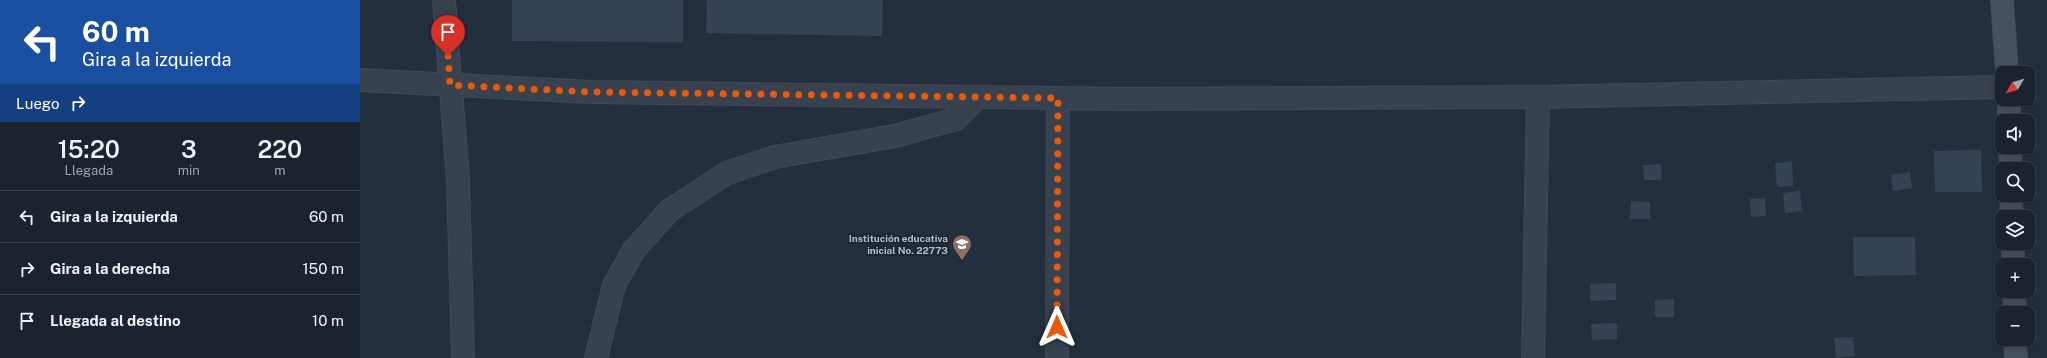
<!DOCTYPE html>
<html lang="es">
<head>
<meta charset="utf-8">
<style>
	body { margin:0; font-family:"Public Sans",sans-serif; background:#282f3a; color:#f1f3f6; height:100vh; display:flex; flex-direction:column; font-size:15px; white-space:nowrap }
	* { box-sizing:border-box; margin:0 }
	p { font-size:13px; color:#a0a4aa }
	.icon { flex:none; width:22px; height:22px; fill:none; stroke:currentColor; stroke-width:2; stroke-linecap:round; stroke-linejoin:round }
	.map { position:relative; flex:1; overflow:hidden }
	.side { display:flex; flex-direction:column; background:#1b232e; width:360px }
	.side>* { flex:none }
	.top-card { background:#1a4fa0; color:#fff; overflow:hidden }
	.needle { width:26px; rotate:232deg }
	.fabs { position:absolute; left:1635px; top:66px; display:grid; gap:8px }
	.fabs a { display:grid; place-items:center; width:40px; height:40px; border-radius:8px; background:#1b232e; box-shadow:0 2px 6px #0003,0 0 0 1px #39404a; font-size:20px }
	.pin { position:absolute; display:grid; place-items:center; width:34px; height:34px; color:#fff; margin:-41px -17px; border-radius:50% 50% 50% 0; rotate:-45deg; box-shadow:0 0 4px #0007 }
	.pin .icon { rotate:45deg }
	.me { position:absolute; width:44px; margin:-22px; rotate:0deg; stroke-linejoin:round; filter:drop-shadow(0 0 3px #0008) }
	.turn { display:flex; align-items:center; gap:14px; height:84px; padding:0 16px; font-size:18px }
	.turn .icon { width:52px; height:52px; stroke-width:2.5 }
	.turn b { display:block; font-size:28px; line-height:34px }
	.then { display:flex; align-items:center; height:38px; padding:0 16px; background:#0003; gap:8px; font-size:15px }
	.eta { display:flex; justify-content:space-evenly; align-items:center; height:68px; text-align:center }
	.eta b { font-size:24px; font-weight:600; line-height:28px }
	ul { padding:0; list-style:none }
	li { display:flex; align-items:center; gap:12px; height:52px; padding:0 16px; border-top:1px solid #39404a }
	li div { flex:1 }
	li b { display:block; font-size:15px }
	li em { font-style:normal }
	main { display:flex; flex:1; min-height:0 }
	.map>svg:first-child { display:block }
</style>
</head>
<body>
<main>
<section class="side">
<div class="top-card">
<div class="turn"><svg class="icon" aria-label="left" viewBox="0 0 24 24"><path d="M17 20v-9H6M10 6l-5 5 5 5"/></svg><div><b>60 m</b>Gira a la izquierda</div></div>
<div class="then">Luego<svg class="icon" aria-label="right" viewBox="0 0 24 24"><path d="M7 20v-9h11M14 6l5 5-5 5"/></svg></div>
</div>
<div class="eta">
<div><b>15:20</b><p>Llegada</p></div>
<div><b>3</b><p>min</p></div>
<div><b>220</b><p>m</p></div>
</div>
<ul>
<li><svg class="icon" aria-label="left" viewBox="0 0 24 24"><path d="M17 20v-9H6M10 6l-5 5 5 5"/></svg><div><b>Gira a la izquierda</b></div><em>60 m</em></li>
<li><svg class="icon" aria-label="right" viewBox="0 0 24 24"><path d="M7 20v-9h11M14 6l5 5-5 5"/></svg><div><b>Gira a la derecha</b></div><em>150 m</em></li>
<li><svg class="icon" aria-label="arrive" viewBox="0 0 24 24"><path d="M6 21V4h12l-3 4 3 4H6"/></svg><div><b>Llegada al destino</b></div><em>10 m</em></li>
</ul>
</section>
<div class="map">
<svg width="1687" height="358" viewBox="0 0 1687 358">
	<rect width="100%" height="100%" fill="#242f3e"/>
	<path fill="#364354" d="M152 0H323V42L152 41Z
		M347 0H523L522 36 346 33Z
		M1621 150 1622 192H1575L1574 151Z
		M1432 161 1433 186 1417 187 1415 163Z
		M1301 164 1302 180H1284L1283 165Z
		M1550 172 1552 188 1533 191 1531 175Z
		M1440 191 1442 211 1425 213 1423 193Z
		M1405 198 1406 216 1391 217 1390 199Z
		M1271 201 1290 202V219H1270Z
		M1493 237H1555L1556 275 1494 276Z
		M1256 283V300L1231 301 1230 284Z
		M1314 299V317H1295V300Z
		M1257 323V339L1232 340 1231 324Z
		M1493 337 1495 356 1476 358 1474 338Z"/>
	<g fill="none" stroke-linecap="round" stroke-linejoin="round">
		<g stroke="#414a57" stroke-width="24">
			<path id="street" d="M84 0 98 180 103 358
				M0 80 232 92 764 99 1178 97 1642 87
				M236 358 254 285 274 250 310 210 367 173 415 157 535 136 596 119 618 97
				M697 358 698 98
				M1173 358 1178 97"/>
		</g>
		<g stroke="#414a57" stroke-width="24">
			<path id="secondary" d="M1642 0 1647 73
				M1649 99V121
				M1650 147 1651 169
				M1651 195 1652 217
				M1653 243V265
				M1654 291 1655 313
				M1655 339 1656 358"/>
		</g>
		<use href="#street" stroke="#38414e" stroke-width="22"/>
		<use href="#secondary" stroke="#465061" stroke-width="22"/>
	</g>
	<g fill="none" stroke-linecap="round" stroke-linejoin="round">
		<path stroke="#ea580c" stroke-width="7" stroke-dasharray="0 12.6" d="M88 56 90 85 232 92 698 98 697 327"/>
	</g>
	<defs>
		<g id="school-pin" transform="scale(1)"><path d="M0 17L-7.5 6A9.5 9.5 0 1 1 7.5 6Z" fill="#8d6e63" stroke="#1d2633"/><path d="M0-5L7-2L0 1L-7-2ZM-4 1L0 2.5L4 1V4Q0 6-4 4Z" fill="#fff"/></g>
	</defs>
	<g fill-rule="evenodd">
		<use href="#school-pin" x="602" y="244"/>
	</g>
	<g text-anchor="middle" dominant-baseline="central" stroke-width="4" stroke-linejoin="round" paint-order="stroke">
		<g font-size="10" font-weight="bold" fill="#b4bcc9" stroke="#1d2633" text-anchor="end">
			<text x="588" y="238">Institución educativa<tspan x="588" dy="12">inicial No. 22773</tspan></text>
		</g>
	</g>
</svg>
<div class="fabs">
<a><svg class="needle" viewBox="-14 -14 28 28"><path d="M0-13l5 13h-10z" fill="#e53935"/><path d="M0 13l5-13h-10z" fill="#a0a4aa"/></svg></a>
<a><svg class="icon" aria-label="sound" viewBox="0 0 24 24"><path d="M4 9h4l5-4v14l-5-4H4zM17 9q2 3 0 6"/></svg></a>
<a><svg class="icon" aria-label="search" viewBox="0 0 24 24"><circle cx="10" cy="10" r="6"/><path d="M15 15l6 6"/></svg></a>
<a><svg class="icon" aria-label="layers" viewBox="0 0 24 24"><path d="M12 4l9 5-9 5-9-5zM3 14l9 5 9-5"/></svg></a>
<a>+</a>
<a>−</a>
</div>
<div class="pin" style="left:88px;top:56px;background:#d93025"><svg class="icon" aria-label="arrive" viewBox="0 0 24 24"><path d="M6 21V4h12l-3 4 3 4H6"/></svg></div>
<svg class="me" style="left:697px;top:327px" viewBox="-20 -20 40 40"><path d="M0-17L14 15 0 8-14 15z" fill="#ea580c" stroke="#fff" stroke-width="4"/></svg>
</div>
</main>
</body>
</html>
